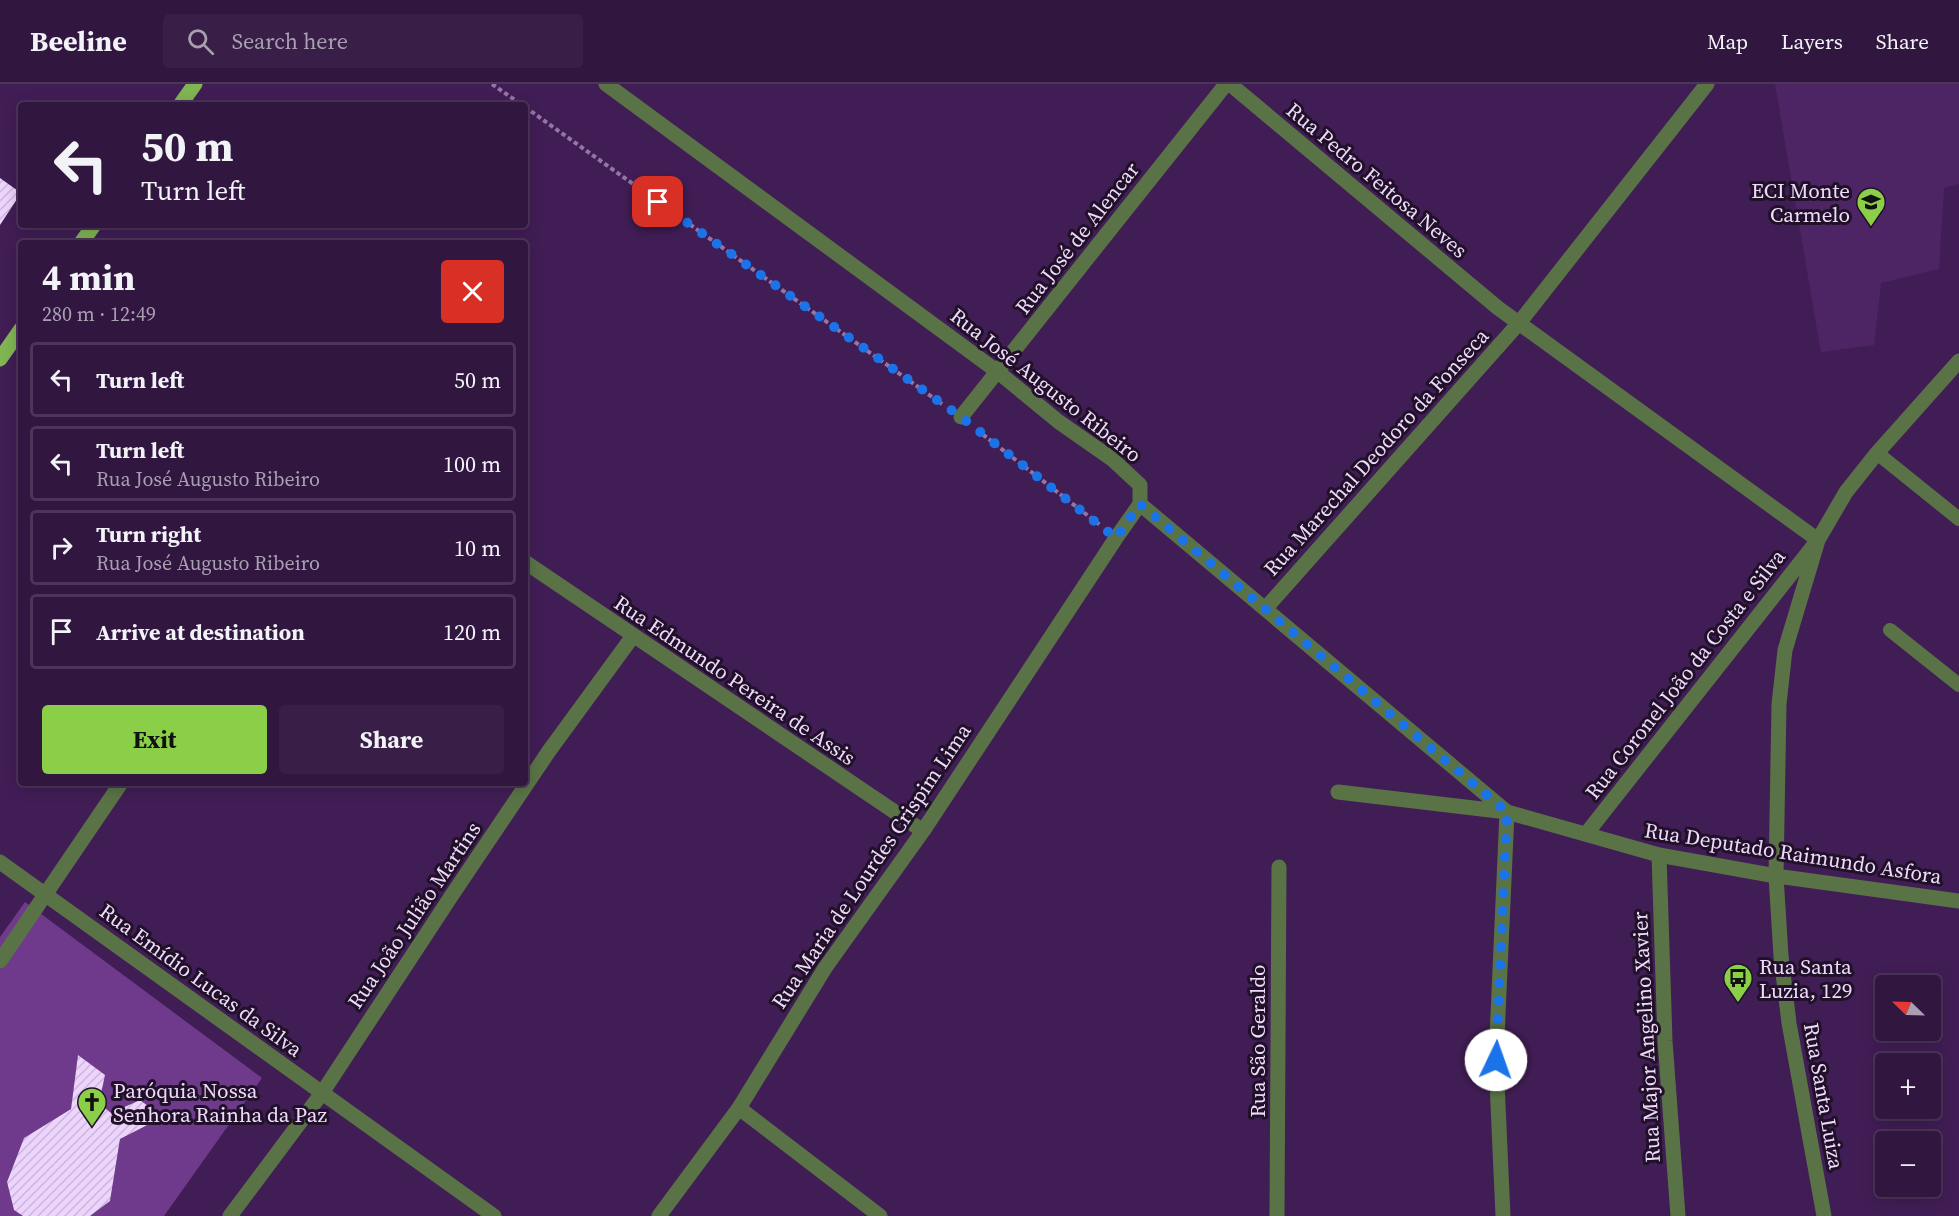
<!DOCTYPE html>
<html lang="en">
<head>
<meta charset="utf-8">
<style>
	body { margin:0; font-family:"Source Serif 4",serif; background:#391f47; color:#f1f3f6; height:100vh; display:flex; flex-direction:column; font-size:22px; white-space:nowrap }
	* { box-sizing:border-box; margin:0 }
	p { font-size:20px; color:#a89fb1 }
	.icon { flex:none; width:33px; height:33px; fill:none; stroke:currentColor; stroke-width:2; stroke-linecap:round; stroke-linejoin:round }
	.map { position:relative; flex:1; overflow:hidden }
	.details { position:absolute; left:18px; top:156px; width:510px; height:546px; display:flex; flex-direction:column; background:#311640; border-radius:6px; box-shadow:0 3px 15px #0003,0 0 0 2px #4c3559 }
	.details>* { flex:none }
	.banner { position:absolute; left:18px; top:18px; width:510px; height:126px; border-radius:6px; box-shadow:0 3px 15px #0003,0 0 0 2px #4c3559; background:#311640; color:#f1f3f6; overflow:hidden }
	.needle { width:39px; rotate:293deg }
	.tools { position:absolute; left:1875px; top:891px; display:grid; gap:12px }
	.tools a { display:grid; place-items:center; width:66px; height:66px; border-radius:6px; background:#311640; box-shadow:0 3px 15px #0003,0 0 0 2px #4c3559; font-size:30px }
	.pin { position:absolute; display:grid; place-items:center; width:51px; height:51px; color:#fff; margin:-26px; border-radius:12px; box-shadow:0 3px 9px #0006 }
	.me { position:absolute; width:66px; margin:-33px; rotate:3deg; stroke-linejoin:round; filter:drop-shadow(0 0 4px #0008) }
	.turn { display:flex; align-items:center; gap:21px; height:126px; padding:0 24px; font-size:27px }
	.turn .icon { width:78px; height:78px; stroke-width:2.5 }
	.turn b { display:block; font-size:42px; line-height:51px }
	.round { display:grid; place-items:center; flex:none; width:63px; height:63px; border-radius:6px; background:#391f47 }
	.overview { display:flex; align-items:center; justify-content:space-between; height:102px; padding:0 24px }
	h1 { font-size:36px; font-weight:700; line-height:45px }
	.primary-button { display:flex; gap:12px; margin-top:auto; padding:12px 24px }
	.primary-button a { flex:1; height:69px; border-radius:6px; background:#8bce47; color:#111; font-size:24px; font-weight:700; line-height:69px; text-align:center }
	.primary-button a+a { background:#391f47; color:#f1f3f6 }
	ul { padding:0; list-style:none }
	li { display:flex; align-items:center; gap:18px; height:75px; margin:0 12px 9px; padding:0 12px; border:3px solid #4c3559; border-radius:6px }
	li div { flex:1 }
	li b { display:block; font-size:22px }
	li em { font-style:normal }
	header { display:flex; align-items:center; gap:36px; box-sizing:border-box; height:84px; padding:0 30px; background:#311640; border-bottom:2px solid #4c3559 }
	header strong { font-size:28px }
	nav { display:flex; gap:33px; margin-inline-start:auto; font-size:21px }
	.search { width:420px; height:54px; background:#391f47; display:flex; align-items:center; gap:15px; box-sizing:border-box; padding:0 21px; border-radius:6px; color:#a89fb1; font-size:22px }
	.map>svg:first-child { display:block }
</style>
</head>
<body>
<header>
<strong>Beeline</strong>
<div class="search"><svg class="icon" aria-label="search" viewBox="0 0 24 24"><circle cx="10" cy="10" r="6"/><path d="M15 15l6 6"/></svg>Search here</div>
<nav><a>Map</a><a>Layers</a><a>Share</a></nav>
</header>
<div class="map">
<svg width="1959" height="1132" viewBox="0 0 1959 1132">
	<defs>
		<pattern id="building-hatch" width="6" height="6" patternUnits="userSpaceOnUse" patternTransform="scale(1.5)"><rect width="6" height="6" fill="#ecd4fc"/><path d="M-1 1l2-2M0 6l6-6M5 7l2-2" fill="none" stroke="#cbb7d9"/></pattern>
	</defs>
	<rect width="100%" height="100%" fill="#411d55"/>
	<path fill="#4e2564" d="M1775 0H1959V100L1944 104 1939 185 1881 199 1874 261 1821 268Z"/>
	<path fill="#6f3a8c" d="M25 818 262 994 164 1132H90L110 1117 120 1055 163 1032 140 1016 111 1029 99 1019 78 972 71 1025 24 1054 7 1098 14 1126 23 1132H0V853Z"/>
	<path fill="url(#building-hatch)" d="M0 94 21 109 0 141Z
		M78 971 105 991 99 1019 111 1029 140 1016 163 1033 120 1055 110 1117 90 1132H23L14 1126 7 1098 24 1054 71 1025Z"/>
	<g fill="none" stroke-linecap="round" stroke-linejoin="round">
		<path stroke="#9376a4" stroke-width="4" stroke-dasharray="4.5 3" stroke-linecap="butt" d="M492 0 522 21
			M525 23 942 320
			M977 346 1100 441"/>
		<path stroke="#5a7346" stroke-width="14" d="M1877 369 1959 435
			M1890 546 1959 601"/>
		<path stroke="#5a7346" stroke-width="15" d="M606 0 998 288 1059 338 1112 375 1140 401V420L1116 454 923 747 825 884 739 1024 659 1132
			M1230 0 1498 224 1818 456 1586 750
			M961 333 1226 0
			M1140 420 1507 728
			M525 478 923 747
			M1265 525 1519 239 1707 0
			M1338 708 1507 728 1659 771 1776 792 1959 817
			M1659 771 1665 957 1678 1132
			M0 778 494 1132
			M0 877 121 699
			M739 1024 880 1132
			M230 1132 322 1009 452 811 549 667 633 552
			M1277 1132 1279 783
			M1503 1132 1496 976 1507 728
			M1824 1132 1789 939 1781 872 1776 792 1779 620 1785 566 1818 456 1846 408 1877 369 1959 277"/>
		<path stroke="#81b453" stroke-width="15" d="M180 21 195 0
			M81 159 94 141
			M0 275 21 245"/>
	</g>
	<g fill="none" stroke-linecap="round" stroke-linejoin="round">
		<path stroke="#1a73e8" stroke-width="10" stroke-dasharray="0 18" d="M658 118 961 333 1116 454 1140 420 1507 728 1496 976"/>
	</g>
	<defs>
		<g id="school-pin" transform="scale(1.5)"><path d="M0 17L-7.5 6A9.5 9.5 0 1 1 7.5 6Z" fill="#8bce47" stroke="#201129"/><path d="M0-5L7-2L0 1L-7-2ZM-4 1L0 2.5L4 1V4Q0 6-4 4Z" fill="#111"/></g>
		<g id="bus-pin" transform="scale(1.5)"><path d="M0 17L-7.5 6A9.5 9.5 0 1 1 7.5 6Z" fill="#8bce47" stroke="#201129"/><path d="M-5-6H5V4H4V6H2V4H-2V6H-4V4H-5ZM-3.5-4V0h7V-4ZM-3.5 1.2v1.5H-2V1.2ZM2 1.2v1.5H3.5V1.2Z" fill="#111"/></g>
		<g id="church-pin" transform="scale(1.5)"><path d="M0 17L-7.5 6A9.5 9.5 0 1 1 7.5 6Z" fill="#8bce47" stroke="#201129"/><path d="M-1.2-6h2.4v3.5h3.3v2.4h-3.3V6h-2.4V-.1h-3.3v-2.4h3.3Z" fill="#111"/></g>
	</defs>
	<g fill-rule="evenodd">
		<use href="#school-pin" x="1871" y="118"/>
		<use href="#bus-pin" x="1738" y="894"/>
		<use href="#church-pin" x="92" y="1018"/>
	</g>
	<g text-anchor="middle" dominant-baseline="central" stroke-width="6" stroke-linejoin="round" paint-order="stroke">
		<g font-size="21" fill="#efdafc" stroke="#201129">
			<text transform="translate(1377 96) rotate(40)">Rua Pedro Feitosa Neves</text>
			<text transform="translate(1077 154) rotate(-52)">Rua José de Alencar</text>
			<text transform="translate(1046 301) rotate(38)">Rua José Augusto Ribeiro</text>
			<text transform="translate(1376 368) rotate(-48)">Rua Marechal Deodoro da Fonseca</text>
			<text transform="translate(1685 590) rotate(-52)">Rua Coronel João da Costa e Silva</text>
			<text transform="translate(735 596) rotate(34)">Rua Edmundo Pereira de Assis</text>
			<text transform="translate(1793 769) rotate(9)">Rua Deputado Raimundo Asfora</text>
			<text transform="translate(871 782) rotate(-56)">Rua Maria de Lourdes Crispim Lima</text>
			<text transform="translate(414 831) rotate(-56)">Rua João Julião Martins</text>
			<text transform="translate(201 896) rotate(36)">Rua Emídio Lucas da Silva</text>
			<text transform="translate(1646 953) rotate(-93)">Rua Major Angelino Xavier</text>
			<text transform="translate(1257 957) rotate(-90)">Rua São Geraldo</text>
			<text transform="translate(1824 1012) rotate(80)">Rua Santa Luiza</text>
		</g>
		<g font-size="21" fill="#efdafc" stroke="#201129" text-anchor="start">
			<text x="1850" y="106" text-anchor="end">ECI Monte<tspan x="1850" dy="24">Carmelo</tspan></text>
			<text x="1759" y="882">Rua Santa<tspan x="1759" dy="24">Luzia, 129</tspan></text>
			<text x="113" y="1006">Paróquia Nossa<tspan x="113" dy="24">Senhora Rainha da Paz</tspan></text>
		</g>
	</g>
</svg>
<div class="tools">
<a><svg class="needle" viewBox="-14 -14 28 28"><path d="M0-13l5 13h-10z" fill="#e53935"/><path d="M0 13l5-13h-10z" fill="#a89fb1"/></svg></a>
<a>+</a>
<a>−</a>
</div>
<div class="pin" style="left:658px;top:118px;background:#d93025"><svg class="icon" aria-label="arrive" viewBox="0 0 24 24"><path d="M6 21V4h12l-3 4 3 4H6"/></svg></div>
<svg class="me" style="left:1496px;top:976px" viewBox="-20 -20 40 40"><circle r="19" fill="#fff"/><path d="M0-13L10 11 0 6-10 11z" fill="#1a73e8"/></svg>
<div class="banner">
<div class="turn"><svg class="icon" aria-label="left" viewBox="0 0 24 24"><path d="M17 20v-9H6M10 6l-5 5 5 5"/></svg><div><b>50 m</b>Turn left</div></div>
</div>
<section class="details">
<div class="overview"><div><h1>4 min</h1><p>280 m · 12:49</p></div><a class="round" style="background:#d93025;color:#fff"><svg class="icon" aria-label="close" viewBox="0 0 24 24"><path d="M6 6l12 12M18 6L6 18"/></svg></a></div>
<ul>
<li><svg class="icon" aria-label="left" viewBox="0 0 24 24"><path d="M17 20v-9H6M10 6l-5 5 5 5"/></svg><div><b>Turn left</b></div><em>50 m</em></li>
<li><svg class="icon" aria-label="left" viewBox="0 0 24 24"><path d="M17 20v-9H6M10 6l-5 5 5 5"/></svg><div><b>Turn left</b><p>Rua José Augusto Ribeiro</p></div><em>100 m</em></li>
<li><svg class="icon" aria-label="right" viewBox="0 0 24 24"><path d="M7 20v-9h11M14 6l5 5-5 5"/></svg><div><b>Turn right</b><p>Rua José Augusto Ribeiro</p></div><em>10 m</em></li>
<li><svg class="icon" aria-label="arrive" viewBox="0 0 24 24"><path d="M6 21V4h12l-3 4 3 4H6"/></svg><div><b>Arrive at destination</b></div><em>120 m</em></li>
</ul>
<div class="primary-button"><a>Exit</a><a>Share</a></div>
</section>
</div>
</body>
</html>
